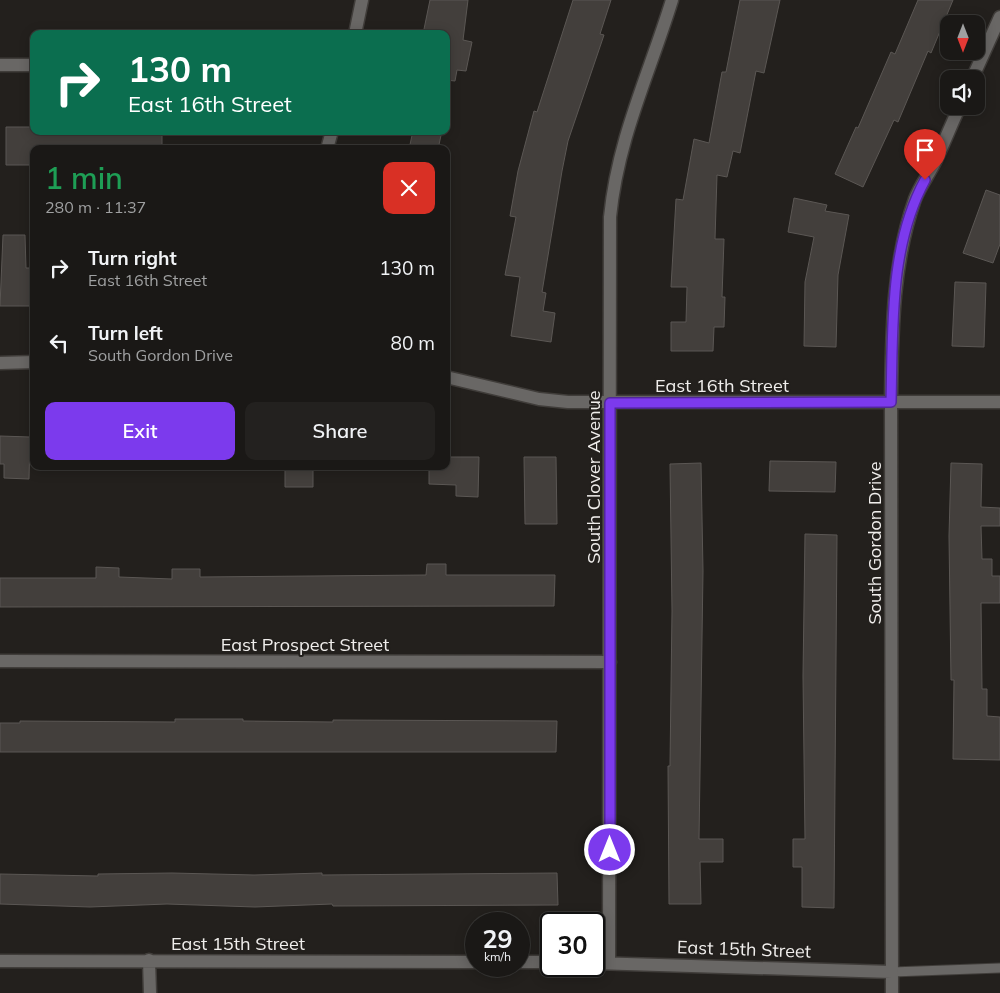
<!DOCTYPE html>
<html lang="en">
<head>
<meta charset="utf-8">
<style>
  :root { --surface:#1a1816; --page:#23211f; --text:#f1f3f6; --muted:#9fa0a1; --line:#383735; --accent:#7c3aed }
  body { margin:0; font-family:Mulish,sans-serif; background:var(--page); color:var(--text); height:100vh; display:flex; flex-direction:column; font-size:19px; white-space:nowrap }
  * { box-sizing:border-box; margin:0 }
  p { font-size:16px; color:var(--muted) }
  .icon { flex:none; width:28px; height:28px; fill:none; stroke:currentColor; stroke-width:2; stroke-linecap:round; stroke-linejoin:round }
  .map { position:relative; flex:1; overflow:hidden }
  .drawer { position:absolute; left:30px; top:145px; width:420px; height:325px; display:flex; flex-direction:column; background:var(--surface); border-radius:10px; box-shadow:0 2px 12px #0003,0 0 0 1px var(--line) }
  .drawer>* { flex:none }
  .guide { position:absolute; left:30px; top:30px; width:420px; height:105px; border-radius:10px; box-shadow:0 2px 12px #0003,0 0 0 1px var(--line); background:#0b6e4f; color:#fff; overflow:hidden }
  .needle { width:32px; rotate:180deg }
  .buttons { position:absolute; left:940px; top:15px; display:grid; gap:10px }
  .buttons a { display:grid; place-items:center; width:45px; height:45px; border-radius:10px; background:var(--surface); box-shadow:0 2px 12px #0003,0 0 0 1px var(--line); font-size:25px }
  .speed { position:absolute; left:465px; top:912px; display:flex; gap:10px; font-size:25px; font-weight:700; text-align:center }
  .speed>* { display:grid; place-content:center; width:65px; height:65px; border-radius:50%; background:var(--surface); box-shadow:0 2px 12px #0003,0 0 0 1px var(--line); line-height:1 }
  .speed small { font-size:12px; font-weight:400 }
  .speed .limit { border:2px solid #111; border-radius:8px; background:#fff; color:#111 }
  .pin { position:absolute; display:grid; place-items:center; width:42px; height:42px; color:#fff; margin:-51px -21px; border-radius:50% 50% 50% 0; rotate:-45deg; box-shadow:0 0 5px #0007 }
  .pin .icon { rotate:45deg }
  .me { position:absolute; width:55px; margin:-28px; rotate:0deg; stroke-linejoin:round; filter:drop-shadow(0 0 4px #0008) }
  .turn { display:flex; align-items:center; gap:18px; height:105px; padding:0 15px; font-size:22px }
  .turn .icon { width:65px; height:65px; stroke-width:2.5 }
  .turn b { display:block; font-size:35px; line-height:42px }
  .round { display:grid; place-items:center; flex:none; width:52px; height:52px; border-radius:10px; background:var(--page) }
  .summary { display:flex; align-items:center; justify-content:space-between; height:85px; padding:0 15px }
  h1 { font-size:30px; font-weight:600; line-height:38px; color:#1e9e55 }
  .button { display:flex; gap:10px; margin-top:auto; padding:10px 15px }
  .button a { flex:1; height:58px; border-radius:10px; background:var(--accent); color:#fff; font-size:20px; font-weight:600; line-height:58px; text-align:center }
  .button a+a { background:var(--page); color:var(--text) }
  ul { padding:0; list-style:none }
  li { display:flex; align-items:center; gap:15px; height:75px; padding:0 15px }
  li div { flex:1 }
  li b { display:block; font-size:19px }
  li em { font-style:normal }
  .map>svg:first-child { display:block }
  .building { fill:#433f3c; stroke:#5b5754 }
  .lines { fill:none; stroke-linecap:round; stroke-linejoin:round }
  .service-casing { stroke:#403d3a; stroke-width:11 }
  .minor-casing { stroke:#403d3a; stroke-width:15 }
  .service { stroke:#696765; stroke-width:9 }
  .minor { stroke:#696765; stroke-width:12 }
  .route-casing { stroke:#51269a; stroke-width:12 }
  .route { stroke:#7c3aed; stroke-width:9 }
  .labels { text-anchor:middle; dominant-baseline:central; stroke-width:4; stroke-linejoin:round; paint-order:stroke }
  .street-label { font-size:18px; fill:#f0eeec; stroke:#23201d }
</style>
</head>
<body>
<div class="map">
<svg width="1000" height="993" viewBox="0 0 1000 993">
  <rect width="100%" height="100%" fill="#23201d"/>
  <path class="building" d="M 430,0 L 468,0 L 463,40 L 472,42 L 466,71 L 457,70 L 455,81 L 446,80 L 446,34 L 423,34 Z
    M 573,0 L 611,0 L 600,34 L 604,35 L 568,141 L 562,171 L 542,292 L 546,293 L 543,311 L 555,313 L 551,342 L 511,336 L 520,277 L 505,275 L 516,217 L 510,216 L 518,171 L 534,111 L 537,112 Z
    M 740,0 L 780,0 L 764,73 L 756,71 L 740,153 L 733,151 L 727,177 L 717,175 L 715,239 L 724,239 L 722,297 L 725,297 L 724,327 L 714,327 L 713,351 L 671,351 L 671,322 L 686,322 L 687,287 L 671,287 L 676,199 L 683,200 L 694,139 L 709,143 L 722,72 L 726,72 Z
    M 918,0 L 953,0 L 931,53 L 928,51 L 898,122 L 894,120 L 863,187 L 835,174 L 856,127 L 858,128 L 891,52 L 895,54 Z
    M 6,127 L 34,127 L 34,131 L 162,131 L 162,149 L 34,149 L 34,165 L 6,165 Z
    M 413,131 L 442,131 L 438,149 L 409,149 Z
    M 986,190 L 1000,195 L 1000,244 L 993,263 L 963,253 Z
    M 794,198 L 827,205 L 825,211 L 849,215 L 838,275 L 836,347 L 804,346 L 805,282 L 814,237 L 788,232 Z
    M 3,235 L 25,235 L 26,268 L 34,268 L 34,306 L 0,306 Z
    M 955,282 L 986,283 L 984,347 L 952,346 Z
    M 0,436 L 30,437 L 29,479 L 4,478 L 4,464 L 0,464 Z
    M 446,457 L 479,457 L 478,497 L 456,496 L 456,485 L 429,484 L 429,466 L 446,466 Z
    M 524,457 L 556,457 L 557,524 L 525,524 Z
    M 770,461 L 836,462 L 835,492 L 769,491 Z
    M 701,463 L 703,571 L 699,839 L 723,839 L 723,862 L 700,862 L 701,904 L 669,904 L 668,766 L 670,766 L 672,611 L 670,464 Z
    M 951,463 L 982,464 L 981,507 L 1000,508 L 1000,526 L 981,526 L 982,559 L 992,559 L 992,576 L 1000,576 L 1000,603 L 981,603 L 982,689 L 987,689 L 987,716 L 1000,717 L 1000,760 L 953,759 L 954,680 L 951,680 L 949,536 Z
    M 285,466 L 313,466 L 313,487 L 285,487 Z
    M 805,534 L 837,535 L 834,908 L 802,907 L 802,867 L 793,867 L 793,839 L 805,839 L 803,676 Z
    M 427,564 L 446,564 L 446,575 L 555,575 L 554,606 L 0,607 L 0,578 L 96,578 L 96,567 L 119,568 L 119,577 L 172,579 L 172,569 L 200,569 L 200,577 L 426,575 Z
    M 175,719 L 243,719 L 243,721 L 333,722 L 333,720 L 557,721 L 556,752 L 0,752 L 0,723 L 20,723 L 20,721 L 175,722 Z
    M 172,873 L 254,875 L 322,873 L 322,875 L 557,873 L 558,905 L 333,906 L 332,904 L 255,907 L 167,904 L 90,907 L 0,904 L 0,874 L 98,876 L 98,874 Z"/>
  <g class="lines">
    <g class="service-casing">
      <path id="service" d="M 892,972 L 1000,968"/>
    </g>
    <g class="minor-casing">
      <path id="minor" d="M 355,34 L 362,0
        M 0,65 L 34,65
        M 972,79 L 1000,17
        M 327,149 L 332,131
        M 0,363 L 34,362
        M 446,377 L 539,399 L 568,402 L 1000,402
        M 0,661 L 610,662
        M 149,960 L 150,993
        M 0,961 L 476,962
        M 519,962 L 551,962
        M 594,963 L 892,972
        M 609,963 L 610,217 C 618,137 649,75 672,0
        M 892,993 L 891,402 C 892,333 892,264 915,199 C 920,186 929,174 935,162 C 944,143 951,125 960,106"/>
    </g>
    <use href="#service" class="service"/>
    <use href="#minor" class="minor"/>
  </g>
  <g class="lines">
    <g class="route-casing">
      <path id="route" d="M 610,850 L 610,403 L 891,402 C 893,329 889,246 925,180"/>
    </g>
    <use href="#route" class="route"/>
  </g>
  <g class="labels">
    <g class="street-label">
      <text x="722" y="385">East 16th Street</text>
      <text transform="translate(593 477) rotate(-90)">South Clover Avenue</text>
      <text transform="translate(874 543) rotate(-90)">South Gordon Drive</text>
      <text x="305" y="644">East Prospect Street</text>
      <text x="238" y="943">East 15th Street</text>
      <text transform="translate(744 949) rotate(2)">East 15th Street</text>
    </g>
  </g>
</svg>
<div class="buttons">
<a><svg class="needle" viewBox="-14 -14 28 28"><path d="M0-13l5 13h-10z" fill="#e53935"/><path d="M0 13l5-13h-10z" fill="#9fa0a1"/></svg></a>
<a><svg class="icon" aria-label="sound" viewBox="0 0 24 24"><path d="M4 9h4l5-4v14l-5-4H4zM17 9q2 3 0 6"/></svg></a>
</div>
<div class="speed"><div>29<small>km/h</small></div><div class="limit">30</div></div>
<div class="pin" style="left:925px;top:180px;background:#d93025"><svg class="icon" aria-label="arrive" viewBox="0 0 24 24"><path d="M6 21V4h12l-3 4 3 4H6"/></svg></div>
<svg class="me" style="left:610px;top:850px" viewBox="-20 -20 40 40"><circle r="17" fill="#7c3aed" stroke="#fff" stroke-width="3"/><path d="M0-11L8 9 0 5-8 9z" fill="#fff"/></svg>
<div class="guide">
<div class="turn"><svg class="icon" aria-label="right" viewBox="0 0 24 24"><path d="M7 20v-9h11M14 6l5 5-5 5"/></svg><div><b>130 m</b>East 16th Street</div></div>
</div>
<section class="drawer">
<div class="summary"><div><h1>1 min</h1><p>280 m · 11:37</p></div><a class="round" style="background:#d93025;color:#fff"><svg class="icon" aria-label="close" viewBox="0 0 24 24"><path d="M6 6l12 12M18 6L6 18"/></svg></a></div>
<ul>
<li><svg class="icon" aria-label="right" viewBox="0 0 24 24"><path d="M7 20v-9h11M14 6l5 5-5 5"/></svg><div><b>Turn right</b><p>East 16th Street</p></div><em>130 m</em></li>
<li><svg class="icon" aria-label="left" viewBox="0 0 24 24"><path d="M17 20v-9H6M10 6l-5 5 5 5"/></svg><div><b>Turn left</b><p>South Gordon Drive</p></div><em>80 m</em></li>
</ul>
<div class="button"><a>Exit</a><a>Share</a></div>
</section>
</div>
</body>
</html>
